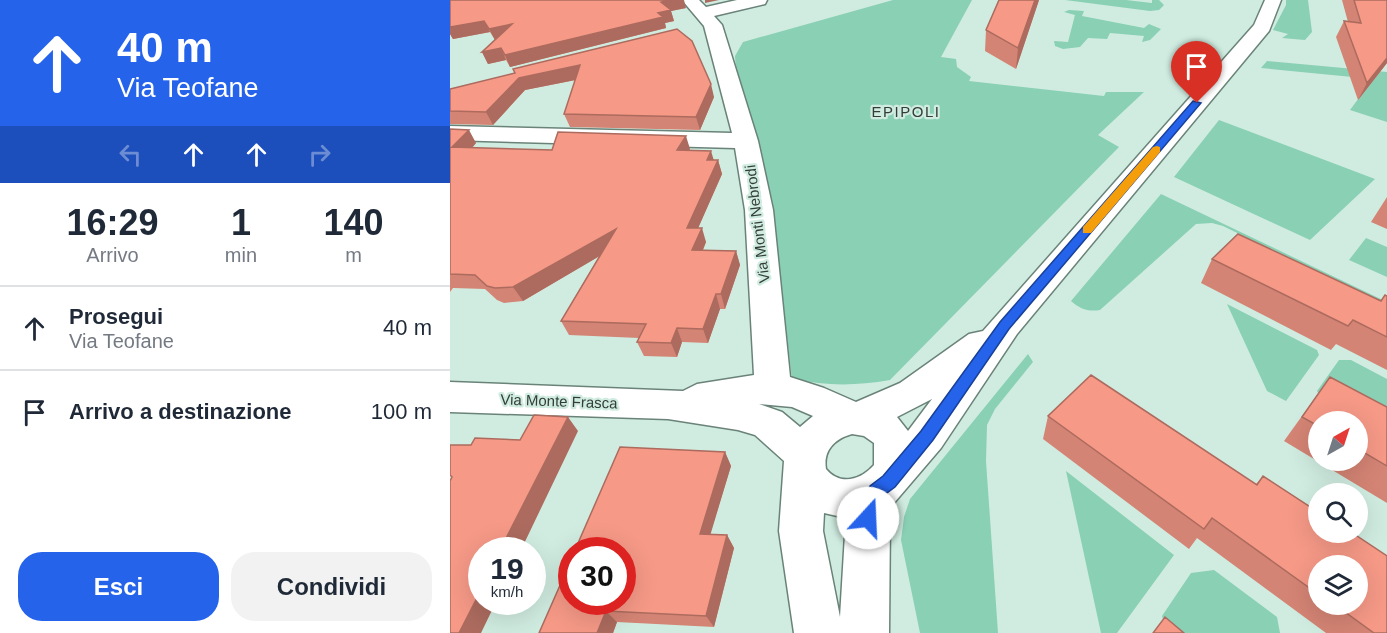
<!DOCTYPE html>
<html lang="it">
<head>
<meta charset="utf-8">
<style>
  :root { --surface:#fff; --page:#f2f2f3; --text:#1f2937; --muted:#747a83; --line:#e0e1e3; --accent:#2563eb }
  body { margin:0; font-family:Helvetica,sans-serif; background:var(--page); color:var(--text); height:100vh; display:flex; flex-direction:column; font-size:22px; white-space:nowrap }
  * { box-sizing:border-box; margin:0 }
  p { font-size:20px; color:var(--muted) }
  .icon { flex:none; width:33px; height:33px; fill:none; stroke:currentColor; stroke-width:2; stroke-linecap:round; stroke-linejoin:round }
  .map { position:relative; flex:1; overflow:hidden }
  .details { display:flex; flex-direction:column; background:var(--surface); width:450px }
  .details>* { flex:none }
  .hud { background:#2563eb; color:#fff; overflow:hidden }
  .needle { width:39px; rotate:39deg }
  .fabs { position:absolute; left:858px; top:411px; display:grid; gap:12px }
  .fabs a { display:grid; place-items:center; width:60px; height:60px; border-radius:50%; background:var(--surface); box-shadow:0 6px 24px #0002; font-size:30px }
  .speed { position:absolute; left:18px; top:537px; display:flex; gap:12px; font-size:30px; font-weight:700; text-align:center }
  .speed>* { display:grid; place-content:center; width:78px; height:78px; border-radius:50%; background:var(--surface); box-shadow:0 6px 24px #0002; line-height:1 }
  .speed small { font-size:15px; font-weight:400 }
  .speed .limit { border:9px solid #d22; background:#fff; color:#111 }
  .pin { position:absolute; display:grid; place-items:center; width:51px; height:51px; color:#fff; margin:-62px -26px; border-radius:50% 50% 50% 0; rotate:-45deg; box-shadow:0 0 6px #0007 }
  .pin .icon { rotate:45deg }
  .me { position:absolute; width:66px; margin:-33px; rotate:20deg; stroke-linejoin:round; filter:drop-shadow(0 0 4px #0008) }
  .turn { display:flex; align-items:center; gap:21px; height:126px; padding:0 18px; font-size:27px }
  .turn .icon { width:78px; height:78px; stroke-width:2.5 }
  .turn b { display:block; font-size:42px; line-height:51px }
  .lanes { display:flex; align-items:center; height:57px; padding:0 18px; background:#0003; justify-content:center; gap:30px; direction:ltr }
  .lanes .off { opacity:.35 }
  .eta { display:flex; justify-content:space-evenly; align-items:center; height:102px; text-align:center }
  .eta b { font-size:36px; font-weight:800; line-height:42px }
  .action { display:flex; gap:12px; margin-top:auto; padding:12px 18px }
  .action a { flex:1; height:69px; border-radius:24px; background:var(--accent); color:#fff; font-size:24px; font-weight:800; line-height:69px; text-align:center }
  .action a+a { background:var(--page); color:var(--text) }
  ul { padding:0; list-style:none }
  li { display:flex; align-items:center; gap:18px; height:84px; padding:0 18px; border-top:2px solid var(--line) }
  li div { flex:1 }
  li b { display:block; font-size:22px }
  li em { font-style:normal }
  main { display:flex; flex:1; min-height:0 }
  .map>svg:first-child { display:block }
  .green { fill:#89d0b5 }
  .lines { fill:none; stroke-linecap:round; stroke-linejoin:round }
  .street-casing { stroke:#6a8379; stroke-width:3 }
  .street { fill:#fff; fill-rule:evenodd }
  .wall { fill:#d48474; fill-rule:evenodd }
  .shaded-wall { fill:#ac6b5e }
  .building { fill:#f69987; stroke:#ac6b5e; stroke-width:1.5 }
  .route { fill:#2563eb; stroke:#184099; stroke-width:1.5 }
  .slow { fill:#f59e0b }
  .labels { text-anchor:middle; dominant-baseline:central; stroke-width:4.5; stroke-linejoin:round; paint-order:stroke }
  .far-quarter-label { font-size:15px; letter-spacing:1.5px; fill:#333e39; stroke:#d0ece0 }
  .street-label { font-size:15px; fill:#333e39; stroke:#d0ece0 }
</style>
</head>
<body>
<main>
<section class="details">
<div class="hud">
<div class="turn"><svg class="icon" aria-label="ahead" viewBox="0 0 24 24"><path d="M12 20V5M6 11l6-6 6 6"/></svg><div><b>40 m</b>Via Teofane</div></div>
<div class="lanes"><svg class="icon off" aria-label="left" viewBox="0 0 24 24"><path d="M17 20v-9H6M10 6l-5 5 5 5"/></svg><svg class="icon" aria-label="ahead" viewBox="0 0 24 24"><path d="M12 20V5M6 11l6-6 6 6"/></svg><svg class="icon" aria-label="ahead" viewBox="0 0 24 24"><path d="M12 20V5M6 11l6-6 6 6"/></svg><svg class="icon off" aria-label="right" viewBox="0 0 24 24"><path d="M7 20v-9h11M14 6l5 5-5 5"/></svg></div>
</div>
<div class="eta">
<div><b>16:29</b><p>Arrivo</p></div>
<div><b>1</b><p>min</p></div>
<div><b>140</b><p>m</p></div>
</div>
<ul>
<li><svg class="icon" aria-label="ahead" viewBox="0 0 24 24"><path d="M12 20V5M6 11l6-6 6 6"/></svg><div><b>Prosegui</b><p>Via Teofane</p></div><em>40 m</em></li>
<li><svg class="icon" aria-label="arrive" viewBox="0 0 24 24"><path d="M6 21V4h12l-3 4 3 4H6"/></svg><div><b>Arrivo a destinazione</b></div><em>100 m</em></li>
</ul>
<div class="action"><a>Esci</a><a>Condividi</a></div>
</section>
<div class="map">
<svg width="937" height="633" viewBox="0 0 937 633">
  <rect width="100%" height="100%" fill="#d0ece0"/>
  <path class="green" d="M 443,0 L 522,0 L 491,57 L 506,59 L 507,67 L 521,77 L 519,81 L 654,96 L 656,92 L 694,92 L 648,135 L 669,147 L 440,380 C 405,386 377,386 342,379 L 320,196 L 286,71 L 285,56 L 293,42 Z
    M 615,0 L 676,0 L 702,3 L 702,0 L 709,0 L 714,5 L 709,10 L 700,11 Z
    M 836,0 L 858,0 L 862,32 L 855,40 L 832,38 L 838,34 L 823,30 L 836,5 Z
    M 619,10 L 634,11 L 632,16 L 694,28 L 699,24 L 711,29 L 700,40 L 692,42 L 694,36 L 660,33 L 657,39 L 638,38 L 630,47 L 613,49 L 605,46 L 604,41 L 618,42 L 625,15 L 614,12 Z
    M 817,61 L 937,72 L 937,122 L 900,110 L 923,79 L 811,68 Z
    M 769,120 L 925,179 L 860,240 L 724,177 Z
    M 711,194 L 937,302 L 937,306 L 773,226 L 762,223 L 746,224 L 650,310 C 638,312 630,309 621,301 Z
    M 916,238 L 937,247 L 937,277 L 899,260 Z
    M 777,304 L 867,350 L 869,355 L 836,401 L 817,391 Z
    M 578,354 L 583,362 L 545,409 L 537,425 L 536,461 L 548,633 L 470,633 L 451,540 L 454,517 L 460,499 Z
    M 889,360 L 901,360 L 937,379 L 937,432 L 871,397 L 867,391 Z
    M 616,471 L 724,555 L 667,633 L 651,633 Z
    M 764,570 L 827,617 L 830,633 L 717,633 L 712,616 L 741,573 Z"/>
  <g class="lines">
    <g class="street-casing">
      <path id="street" d="M 232,0 L 249,0 L 256,7 L 287,0 L 317,0 L 315,4 L 264,16 L 272,25 L 308,141 L 323,210 L 340,377 L 374,388 L 406,402 L 450,383 L 519,334 L 533,331 L 804,25 L 815,0 L 831,0 L 819,31 L 567,334 L 491,448 L 444,503 L 440,518 L 439,633 L 344,633 L 329,531 L 334,461 L 305,435 L 288,430 L 218,419 L 0,412 L 0,382 L 233,391 L 247,384 L 304,375 L 295,210 L 285,148 L 0,140 L 0,126 L 282,133 L 254,26 ZM 482,399 L 458,431 L 447,417 ZM 309,404 L 342,407 L 363,416 L 350,427 L 332,412 ZM 402,434 L 414,436 L 424,443 L 424,465 C 411,480 390,486 376,469 C 373,451 384,439 402,434 ZM 374,513 L 396,518 L 390,617 L 373,531 Z"/>
    </g>
    <use href="#street" class="street"/>
  </g>
  <path class="wall" d="M 0,0 L 236,8 L 221,11 L 224,21 L 215,23 L 216,28 L 60,67 L 56,60 L 38,64 L 32,52 L 45,40 L 40,32 L 3,39 L 0,34 Z
    M 589,0 L 566,69 L 535,51 L 536,30 Z
    M 892,0 L 937,0 L 937,63 L 908,100 L 886,37 L 894,21 L 898,22 Z
    M 63,69 L 264,97 L 250,130 L 120,127 L 114,114 L 126,80 L 75,90 L 43,125 L 0,124 L 0,89 L 65,73 Z
    M 0,129 L 26,143 L 22,148 L 102,150 L 240,149 L 239,150 L 264,160 L 268,160 L 272,174 L 248,228 L 256,242 L 253,250 L 286,251 L 290,265 L 275,309 L 270,309 L 258,343 L 232,342 L 227,357 L 194,356 L 187,342 L 189,338 L 119,335 L 111,321 L 149,256 L 73,301 L 54,303 L 47,300 L 35,289 L 3,288 L 0,292 Z
    M 937,197 L 937,229 L 921,222 Z
    M 762,259 L 931,300 L 937,296 L 937,370 L 886,344 L 881,350 L 751,283 Z
    M 880,377 L 937,407 L 937,503 L 834,441 ZM 868,422 L 908,422 L 908,460 L 868,460 Z
    M 598,416 L 806,484 L 813,476 L 937,633 L 876,633 L 747,538 L 739,549 L 593,439 ZM 868,566 L 908,604 L 868,604 Z
    M 275,452 L 281,466 L 260,534 L 277,535 L 284,548 L 264,627 L 167,622 L 163,633 L 89,633 Z"/>
  <path class="shaded-wall" d="M 219,0 L 234,0 L 236,8 L 221,11 L 224,21 L 215,23 L 216,28 L 60,67 L 55,55 L 211,2 Z
    M 255,0 L 269,0 L 255,3 Z
    M 585,0 L 589,0 L 566,69 L 568,48 Z
    M 34,21 L 40,32 L 3,39 L 0,34 L 0,27 Z
    M 62,24 L 45,40 L 39,29 Z
    M 51,48 L 56,60 L 38,64 L 32,52 Z
    M 937,58 L 937,63 L 908,100 L 917,83 Z
    M 130,65 L 135,78 L 75,90 L 43,125 L 36,112 L 69,78 Z
    M 261,84 L 264,97 L 250,130 L 246,117 Z
    M 19,130 L 26,143 L 10,161 L 2,147 Z
    M 236,136 L 240,149 L 232,164 L 227,150 Z
    M 261,151 L 265,164 L 257,160 Z
    M 268,160 L 272,174 L 242,242 L 237,228 Z
    M 252,228 L 256,242 L 247,264 L 242,250 Z
    M 166,229 L 172,243 L 73,301 L 63,287 Z
    M 286,251 L 290,265 L 275,309 L 271,294 Z
    M 266,294 L 270,309 L 258,343 L 253,329 Z
    M 227,328 L 232,342 L 227,357 L 221,343 Z
    M 118,417 L 128,431 L 71,550 L 50,550 Z
    M 275,452 L 281,466 L 257,546 L 250,534 Z
    M 277,535 L 284,548 L 264,627 L 256,616 Z
    M 32,588 L 32,602 L 46,602 L 31,633 L 9,633 Z
    M 156,611 L 167,622 L 163,633 L 147,633 Z"/>
  <path class="building" d="M 0,0 L 219,0 L 211,2 L 221,10 L 208,13 L 213,17 L 55,55 L 51,48 L 32,52 L 62,24 L 39,29 L 34,21 L 0,27 Z
    M 549,0 L 585,0 L 568,48 L 536,30 Z
    M 904,0 L 937,0 L 937,58 L 917,83 L 894,21 L 911,23 Z
    M 227,29 L 242,41 L 261,84 L 246,117 L 114,114 L 130,65 L 69,78 L 36,112 L 0,111 L 0,89 L 65,73 L 63,69 Z
    M 0,129 L 19,130 L 2,147 L 102,150 L 108,132 L 236,136 L 227,150 L 261,151 L 257,160 L 268,160 L 237,228 L 252,228 L 242,250 L 286,251 L 271,294 L 266,294 L 253,329 L 227,328 L 221,343 L 187,342 L 196,324 L 111,321 L 166,229 L 63,287 L 45,288 L 37,286 L 25,275 L 0,274 Z
    M 788,234 L 931,301 L 935,295 L 937,296 L 937,337 L 903,320 L 898,326 L 762,259 Z
    M 641,375 L 807,485 L 813,476 L 868,512 L 868,532 L 901,532 L 937,556 L 937,633 L 924,633 L 884,604 L 908,604 L 908,566 L 868,566 L 868,594 L 762,518 L 754,529 L 598,416 Z
    M 880,377 L 937,407 L 937,466 L 908,449 L 908,422 L 868,422 L 868,426 L 852,417 Z
    M 84,415 L 118,417 L 50,550 L 32,550 L 32,588 L 9,633 L 0,633 L 0,481 L 2,477 L 0,475 L 0,445 L 21,445 L 25,438 L 70,440 Z
    M 170,447 L 275,452 L 250,534 L 277,535 L 256,616 L 156,611 L 147,633 L 89,633 L 122,558 L 122,602 L 172,602 L 172,550 L 125,550 Z
    M 715,617 L 734,633 L 703,633 Z"/>
  <path class="route" d="M 743,101 L 751,103 L 559,329 L 483,440 L 445,487 L 433,496 L 424,524 L 418,527 L 412,524 L 409,518 L 420,486 L 433,476 L 471,431 L 550,322 Z"/>
  <path class="slow" d="M 707,146 L 710,147 L 710,152 L 641,233 L 633,233 L 633,227 L 703,147 Z"/>
  <g class="labels">
    <g class="far-quarter-label">
      <text x="456" y="111">EPIPOLI</text>
    </g>
    <g class="street-label">
      <text transform="translate(307 224) rotate(-97)">Via Monti Nebrodi</text>
      <text transform="translate(109 401) rotate(2)">Via Monte Frasca</text>
    </g>
  </g>
</svg>
<div class="fabs">
<a><svg class="needle" viewBox="-14 -14 28 28"><path d="M0-13l5 13h-10z" fill="#e53935"/><path d="M0 13l5-13h-10z" fill="#747a83"/></svg></a>
<a><svg class="icon" aria-label="search" viewBox="0 0 24 24"><circle cx="10" cy="10" r="6"/><path d="M15 15l6 6"/></svg></a>
<a><svg class="icon" aria-label="layers" viewBox="0 0 24 24"><path d="M12 4l9 5-9 5-9-5zM3 14l9 5 9-5"/></svg></a>
</div>
<div class="speed"><div>19<small>km/h</small></div><div class="limit">30</div></div>
<div class="pin" style="left:747px;top:103px;background:#d93025"><svg class="icon" aria-label="arrive" viewBox="0 0 24 24"><path d="M6 21V4h12l-3 4 3 4H6"/></svg></div>
<svg class="me" style="left:418px;top:518px" viewBox="-20 -20 40 40"><circle r="19" fill="#fff"/><path d="M0-13L10 11 0 6-10 11z" fill="#2563eb"/></svg>
</div>
</main>
</body>
</html>
